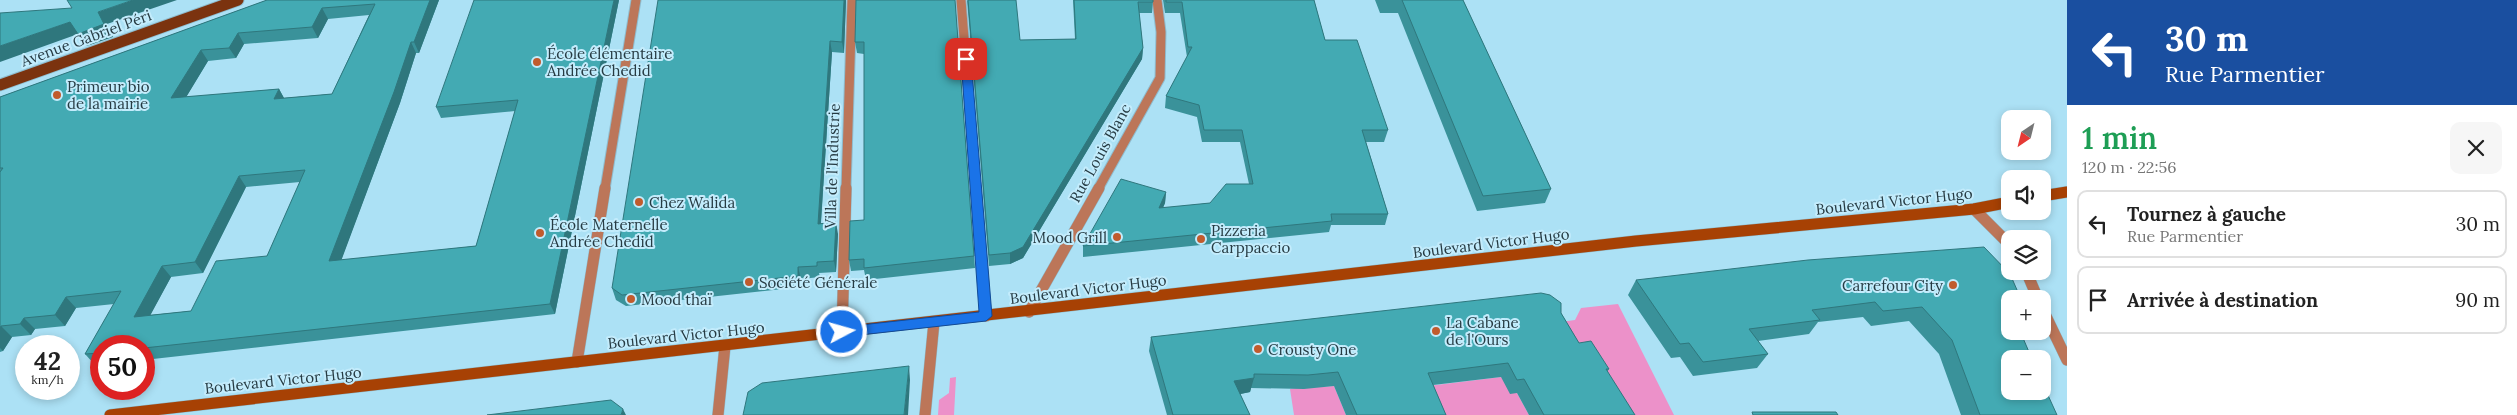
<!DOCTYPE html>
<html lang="fr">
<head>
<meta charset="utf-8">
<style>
  :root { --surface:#fff; --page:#f6f6f6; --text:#222; --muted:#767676; --line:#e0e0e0 }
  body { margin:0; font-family:Lora,serif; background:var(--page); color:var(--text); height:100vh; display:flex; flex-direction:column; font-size:19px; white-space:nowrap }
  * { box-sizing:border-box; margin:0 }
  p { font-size:16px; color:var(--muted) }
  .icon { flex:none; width:28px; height:28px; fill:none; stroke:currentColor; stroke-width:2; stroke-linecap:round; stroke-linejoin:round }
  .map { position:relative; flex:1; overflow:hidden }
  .drawer { display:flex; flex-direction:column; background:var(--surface); width:450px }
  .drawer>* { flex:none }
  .banner { background:#1a4fa0; color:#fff; overflow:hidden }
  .needle { width:32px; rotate:215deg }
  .fabs { position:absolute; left:2001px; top:110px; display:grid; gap:10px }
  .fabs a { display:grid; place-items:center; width:50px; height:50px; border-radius:10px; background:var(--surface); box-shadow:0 2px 8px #0003; font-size:25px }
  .speed { position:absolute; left:15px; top:335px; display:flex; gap:10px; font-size:25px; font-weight:700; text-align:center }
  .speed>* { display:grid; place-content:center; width:65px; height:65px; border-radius:50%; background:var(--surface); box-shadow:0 2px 8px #0003; line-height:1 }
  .speed small { font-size:12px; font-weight:400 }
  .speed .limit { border:8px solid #d22; background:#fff; color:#111 }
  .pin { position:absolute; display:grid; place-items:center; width:42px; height:42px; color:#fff; margin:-21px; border-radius:10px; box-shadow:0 2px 8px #0006 }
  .me { position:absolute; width:55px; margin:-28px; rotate:84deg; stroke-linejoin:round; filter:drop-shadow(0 0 4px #0008) }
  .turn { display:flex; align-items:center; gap:18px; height:105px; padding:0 15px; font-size:22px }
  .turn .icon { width:65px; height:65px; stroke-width:2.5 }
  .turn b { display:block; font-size:35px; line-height:42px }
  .round { display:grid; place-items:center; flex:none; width:52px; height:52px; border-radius:10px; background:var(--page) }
  .overview { display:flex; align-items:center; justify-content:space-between; height:85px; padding:0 15px }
  h1 { font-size:30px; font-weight:600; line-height:38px; color:#1e9e55 }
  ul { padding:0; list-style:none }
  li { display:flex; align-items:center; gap:15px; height:68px; margin:0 10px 8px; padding:0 5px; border:2px solid var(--line); border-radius:10px }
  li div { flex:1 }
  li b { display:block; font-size:19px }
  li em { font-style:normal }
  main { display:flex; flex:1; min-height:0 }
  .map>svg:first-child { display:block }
  .green { fill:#ec91c9 }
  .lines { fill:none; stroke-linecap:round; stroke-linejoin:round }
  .minor-far1-casing { stroke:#8fbcce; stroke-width:11 }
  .minor-casing { stroke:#8fbcce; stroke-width:12 }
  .secondary-casing { stroke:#8fbcce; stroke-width:12 }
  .primary-casing { stroke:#8fbcce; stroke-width:13 }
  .minor-far1 { stroke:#bc7659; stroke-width:9 }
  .minor { stroke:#bc7659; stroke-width:11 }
  .secondary { stroke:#a74104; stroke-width:11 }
  .primary { stroke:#7b330f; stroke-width:11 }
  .wall { fill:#3a929a; fill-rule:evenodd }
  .shaded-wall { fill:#2f777d }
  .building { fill:#43aab3; stroke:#2f777d; fill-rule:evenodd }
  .route { fill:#1a73e8; stroke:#114b97 }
  .poi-dot { fill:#c15b2d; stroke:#c3ecfc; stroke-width:2 }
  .labels { text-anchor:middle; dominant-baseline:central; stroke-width:4; stroke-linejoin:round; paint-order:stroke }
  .street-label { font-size:15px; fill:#263b43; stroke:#c3ecfc }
  .poi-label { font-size:15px; fill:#263b43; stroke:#c3ecfc; text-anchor:start }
</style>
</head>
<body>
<main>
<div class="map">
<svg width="2067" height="415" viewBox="0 0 2067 415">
  <rect width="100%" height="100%" fill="#ace1f5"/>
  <path class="green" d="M 1618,304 L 1674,415 L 1608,415 L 1554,323 L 1575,320 L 1581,308 Z
    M 956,377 L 954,415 L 938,415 L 939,400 L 949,393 L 950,378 Z
    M 1501,377 L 1517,393 L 1529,415 L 1434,415 L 1412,388 Z
    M 1319,384 L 1320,387 L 1334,386 L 1346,415 L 1294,415 L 1290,389 Z"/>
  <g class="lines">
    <g class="minor-far1-casing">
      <path id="minor-far1" d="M 961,0 L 976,189
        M 605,189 L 636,0
        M 846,189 L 852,0
        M 1098,189 L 1160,78 L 1161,32 L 1157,0"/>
    </g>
    <g class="minor-casing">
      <path id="minor" d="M 976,188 L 986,316
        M 1974,209 L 2010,245
        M 2026,271 L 2038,299
        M 2042,308 L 2067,360
        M 1029,312 L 1099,188
        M 842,332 L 846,188
        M 577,362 L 605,188
        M 718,415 L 725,346
        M 925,415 L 934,322"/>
    </g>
    <g class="secondary-casing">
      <path id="secondary" d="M 2042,196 L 2067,192
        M 110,415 L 1636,241 L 1974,209 L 2010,202"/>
    </g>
    <g class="primary-casing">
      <path id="primary" d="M 0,85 L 238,0"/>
    </g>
    <use href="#minor-far1" class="minor-far1"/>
    <use href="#minor" class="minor"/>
    <use href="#secondary" class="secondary"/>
    <use href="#primary" class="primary"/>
  </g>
  <path class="wall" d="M 267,0 L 439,0 L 419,53 L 416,53 L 400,103 L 341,260 L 476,246 L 515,111 L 441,118 L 436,107 L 619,0 L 555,314 L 144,360 L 144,346 L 101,346 L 101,364 L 95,365 L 85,354 L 114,304 L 76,308 L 65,326 L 35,329 L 31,335 L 12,337 L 3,351 L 0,352 L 0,97 ZM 369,15 L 332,94 L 284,98 L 279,89 L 186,97 L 208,61 L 236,58 L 244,44 L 318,38 L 328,19 ZM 300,182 L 267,256 L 191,311 L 150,315 L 171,277 L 203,273 L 246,187 Z
    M 846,0 L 844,53 L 832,52 L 821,223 L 838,234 L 836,272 L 819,273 L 820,277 L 801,279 L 801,287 L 626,306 L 616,300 L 612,288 Z
    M 955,0 L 975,268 L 866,280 L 864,270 L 851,271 L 849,260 L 864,220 L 864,54 L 857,53 L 855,42 Z
    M 967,0 L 1020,40 L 1075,39 L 1073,0 L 1153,0 L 1152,13 L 1139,13 L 1143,48 L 1142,59 L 1023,258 L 1010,264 L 989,266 Z
    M 1163,0 L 1314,0 L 1325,40 L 1388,130 L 1384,142 L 1366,142 L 1388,214 L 1385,225 L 1331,225 L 1329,232 L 1083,257 L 1083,246 L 1166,192 L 1165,203 L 1163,208 L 1210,203 L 1249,184 L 1240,142 L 1202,142 L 1197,117 L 1165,108 L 1166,96 L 1187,57 L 1180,13 L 1165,13 Z
    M 1375,0 L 1463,0 L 1551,189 L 1545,203 L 1477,211 L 1398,13 L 1380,13 Z
    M 1636,280 L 2010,299 L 2010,331 L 2057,415 L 1961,415 L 1939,354 L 1909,321 L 1871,326 L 1863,317 L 1818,322 L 1809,334 L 1758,341 L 1768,354 L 1757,368 L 1693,376 L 1680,357 L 1671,358 L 1628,295 Z
    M 1561,313 L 1579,343 L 1609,369 L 1607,372 L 1635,415 L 1529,415 L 1517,393 L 1510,394 L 1501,377 L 1433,385 L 1446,415 L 1346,415 L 1334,386 L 1304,389 L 1251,388 L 1250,392 L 1240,394 L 1250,415 L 1167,415 L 1149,351 L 1151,337 Z"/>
  <path class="shaded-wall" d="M 133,0 L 177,0 L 107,24 L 113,37 L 87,46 L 78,34 L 0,62 L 0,46 Z
    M 430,0 L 439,0 L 419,53 L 414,42 Z
    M 614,0 L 619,0 L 555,314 L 550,304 Z
    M 844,0 L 846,0 L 844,53 L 842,42 Z
    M 322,8 L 328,19 L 318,38 L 312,27 Z
    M 238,33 L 244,44 L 236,58 L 229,48 Z
    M 830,41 L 832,52 L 820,235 L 818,224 Z
    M 411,42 L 416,53 L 400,103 L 337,272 L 329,261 Z
    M 1143,48 L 1142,59 L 1023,258 L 1010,264 L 1010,253 Z
    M 201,50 L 208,61 L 179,109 L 171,98 Z
    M 279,89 L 285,100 L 274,99 Z
    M 239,176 L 246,187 L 203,273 L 195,262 Z
    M 1166,192 L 1165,203 L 1157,220 L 1159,208 Z
    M 836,222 L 838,234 L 836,272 L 834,261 Z
    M 162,266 L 171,277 L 144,327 L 134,317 Z
    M 798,267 L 801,279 L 801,287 L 798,276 Z
    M 66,297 L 76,308 L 65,326 L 55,315 Z
    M 24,318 L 35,329 L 31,335 L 20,324 Z
    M 1,326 L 12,337 L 3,351 L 0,348 L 0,328 Z
    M 909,366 L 910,380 L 908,415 L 904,415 Z
    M 1254,378 L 1250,392 L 1231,396 L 1234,381 Z
    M 623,409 L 626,415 L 621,415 Z"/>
  <path class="building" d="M 67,0 L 133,0 L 98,12 L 104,24 L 78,34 L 70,22 L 0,46 L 0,13 L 72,8 Z
    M 267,0 L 430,0 L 414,42 L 411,42 L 394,92 L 329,261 L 476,246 L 518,100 L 436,107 L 474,0 L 614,0 L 550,304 L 144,348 L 144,346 L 101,346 L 101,353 L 85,354 L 121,291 L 66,297 L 55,315 L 24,318 L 20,324 L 1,326 L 0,328 L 0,172 L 3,168 L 0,168 L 0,97 ZM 375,4 L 332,94 L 274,99 L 279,89 L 171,98 L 201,50 L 229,48 L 238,33 L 312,27 L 322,8 ZM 305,170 L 267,256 L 216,261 L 191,311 L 134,317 L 162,266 L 195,262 L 239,176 Z
    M 658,0 L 844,0 L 842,42 L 830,41 L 818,224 L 836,222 L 834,261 L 817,262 L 817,266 L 798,267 L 798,276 L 622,295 L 612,288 Z
    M 856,0 L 955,0 L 974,256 L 864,268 L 864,259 L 849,260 L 850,221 L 864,220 L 864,42 L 855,42 Z
    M 968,0 L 1016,0 L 1020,40 L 1076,39 L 1074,0 L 1153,0 L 1153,2 L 1138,2 L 1143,48 L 1023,247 L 1010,253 L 989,255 Z
    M 1166,0 L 1314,0 L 1325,40 L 1357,40 L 1388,130 L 1362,130 L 1388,214 L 1331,214 L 1332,221 L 1083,246 L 1121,179 L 1166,192 L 1159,208 L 1210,203 L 1226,184 L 1253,184 L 1242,130 L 1204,130 L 1199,105 L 1166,96 L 1192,47 L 1188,47 L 1182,2 L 1166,2 Z
    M 1402,0 L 1463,0 L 1551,189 L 1483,196 Z
    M 1984,247 L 2010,274 L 2021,299 L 2010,299 L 2010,304 L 2008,304 L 2010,308 L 2010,331 L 2020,331 L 2032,359 L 2010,359 L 2010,391 L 2042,391 L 2042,382 L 2057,415 L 1980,415 L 1952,340 L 1922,307 L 1883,311 L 1875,302 L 1812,310 L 1820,320 L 1749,329 L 1768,354 L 1703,362 L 1689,343 L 1680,344 L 1636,280 L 1808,260 Z
    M 1541,293 L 1550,295 L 1561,303 L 1561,313 L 1579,343 L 1591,341 L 1609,369 L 1606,369 L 1635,415 L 1544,415 L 1524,379 L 1517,380 L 1508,363 L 1428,373 L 1446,415 L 1357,415 L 1338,372 L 1308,375 L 1254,374 L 1254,378 L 1234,381 L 1250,415 L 1173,415 L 1151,337 Z
    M 909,366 L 904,415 L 743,415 L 748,392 L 762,383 Z
    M 611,400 L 623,409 L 621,415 L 487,415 Z
    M 1752,412 L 1836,412 L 1838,415 L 1753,415 Z"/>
  <path class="route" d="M 966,56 L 971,59 L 992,316 L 986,321 L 842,337 L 838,335 L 836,332 L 838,328 L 842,327 L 979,312 L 961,59 Z"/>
  <g class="poi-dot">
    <circle cx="537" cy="62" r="5"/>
    <circle cx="57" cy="95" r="5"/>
    <circle cx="639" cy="202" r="5"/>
    <circle cx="540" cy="233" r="5"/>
    <circle cx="1117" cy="237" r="5"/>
    <circle cx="1201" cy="239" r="5"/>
    <circle cx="749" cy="282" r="5"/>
    <circle cx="1953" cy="285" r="5"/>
    <circle cx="631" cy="299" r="5"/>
    <circle cx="1436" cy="331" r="5"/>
    <circle cx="1258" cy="349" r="5"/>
  </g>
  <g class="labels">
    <g class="street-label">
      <text transform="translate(86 38) rotate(-20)">Avenue Gabriel Péri</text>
      <text transform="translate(1100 153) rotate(-61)">Rue Louis Blanc</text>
      <text transform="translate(832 166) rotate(-88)">Villa de l'Industrie</text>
      <text transform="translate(1894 201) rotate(-6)">Boulevard Victor Hugo</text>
      <text transform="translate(1491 243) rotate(-7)">Boulevard Victor Hugo</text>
      <text transform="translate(1088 289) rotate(-7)">Boulevard Victor Hugo</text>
      <text transform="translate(686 335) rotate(-6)">Boulevard Victor Hugo</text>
      <text transform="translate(283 380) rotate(-6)">Boulevard Victor Hugo</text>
    </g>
    <g class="poi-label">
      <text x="547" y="53">École élémentaire<tspan x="547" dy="17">Andrée Chedid</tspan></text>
      <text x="67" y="86">Primeur bio<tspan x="67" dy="17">de la mairie</tspan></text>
      <text x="649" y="202">Chez Walida</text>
      <text x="550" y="224">École Maternelle<tspan x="550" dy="17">Andrée Chedid</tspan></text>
      <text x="1211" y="230">Pizzeria<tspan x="1211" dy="17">Carppaccio</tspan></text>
      <text x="1107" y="237" text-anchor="end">Mood Grill</text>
      <text x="759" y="282">Société Générale</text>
      <text x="1943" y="285" text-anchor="end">Carrefour City</text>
      <text x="641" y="299">Mood thaï</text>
      <text x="1446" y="322">La Cabane<tspan x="1446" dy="17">de l'Ours</tspan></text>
      <text x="1268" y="349">Crousty One</text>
    </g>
  </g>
</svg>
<div class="fabs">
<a><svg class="needle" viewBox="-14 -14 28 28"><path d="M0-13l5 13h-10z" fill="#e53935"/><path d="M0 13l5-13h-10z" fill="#767676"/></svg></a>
<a><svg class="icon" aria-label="sound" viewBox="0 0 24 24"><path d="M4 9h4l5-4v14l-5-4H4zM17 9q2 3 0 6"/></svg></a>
<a><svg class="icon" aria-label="layers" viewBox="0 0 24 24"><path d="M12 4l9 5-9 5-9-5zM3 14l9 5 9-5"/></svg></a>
<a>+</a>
<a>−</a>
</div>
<div class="speed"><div>42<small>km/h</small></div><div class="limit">50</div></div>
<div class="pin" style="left:966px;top:59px;background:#d93025"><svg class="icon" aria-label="arrive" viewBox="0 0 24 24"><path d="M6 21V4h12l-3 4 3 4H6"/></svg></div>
<svg class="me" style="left:842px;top:332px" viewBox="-20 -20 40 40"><circle r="17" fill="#1a73e8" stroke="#fff" stroke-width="3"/><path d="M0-11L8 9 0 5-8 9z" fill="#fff"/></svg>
</div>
<section class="drawer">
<div class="banner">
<div class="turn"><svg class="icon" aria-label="left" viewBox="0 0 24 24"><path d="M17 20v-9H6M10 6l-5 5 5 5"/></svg><div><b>30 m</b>Rue Parmentier</div></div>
</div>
<div class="overview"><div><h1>1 min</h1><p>120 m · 22:56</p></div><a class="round"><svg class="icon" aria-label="close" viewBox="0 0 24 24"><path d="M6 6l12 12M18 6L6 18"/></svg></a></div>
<ul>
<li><svg class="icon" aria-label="left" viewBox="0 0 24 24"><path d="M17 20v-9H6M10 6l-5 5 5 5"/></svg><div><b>Tournez à gauche</b><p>Rue Parmentier</p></div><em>30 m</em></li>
<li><svg class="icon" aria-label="arrive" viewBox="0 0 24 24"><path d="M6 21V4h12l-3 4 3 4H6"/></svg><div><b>Arrivée à destination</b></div><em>90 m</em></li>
</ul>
</section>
</main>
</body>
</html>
